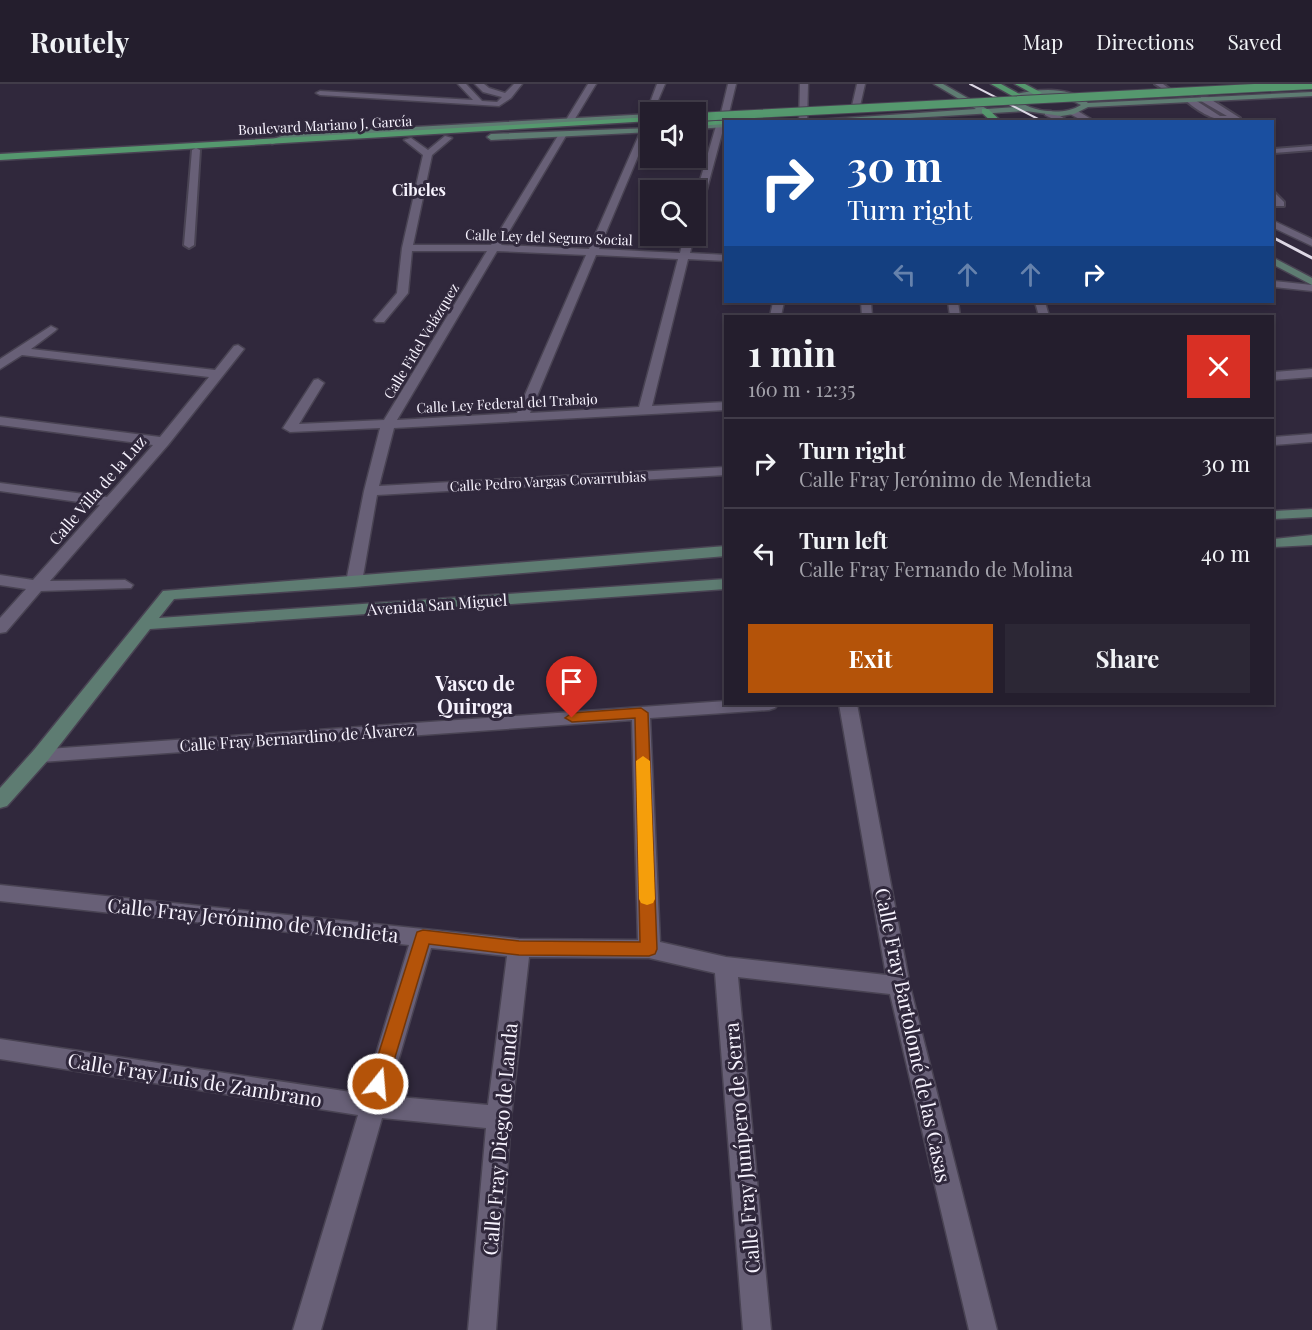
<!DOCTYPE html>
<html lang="en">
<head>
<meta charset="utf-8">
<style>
  :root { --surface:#241e2d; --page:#2c2735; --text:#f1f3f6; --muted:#a3a2aa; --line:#413c49; --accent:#b45309 }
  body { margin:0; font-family:"Playfair Display",serif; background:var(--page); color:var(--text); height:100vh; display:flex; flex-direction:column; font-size:22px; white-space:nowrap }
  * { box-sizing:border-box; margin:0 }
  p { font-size:20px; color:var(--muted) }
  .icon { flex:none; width:33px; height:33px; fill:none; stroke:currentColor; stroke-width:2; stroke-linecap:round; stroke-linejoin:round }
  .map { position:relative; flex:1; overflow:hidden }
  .panel { position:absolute; left:724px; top:231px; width:550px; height:390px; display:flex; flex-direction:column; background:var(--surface); border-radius:0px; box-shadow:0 3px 9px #0003,0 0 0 2px var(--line) }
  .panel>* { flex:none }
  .top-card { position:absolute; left:724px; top:36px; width:550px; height:183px; border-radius:0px; box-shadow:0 3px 9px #0003,0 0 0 2px var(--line); background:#1a4fa0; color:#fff; overflow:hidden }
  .tools { position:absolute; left:640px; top:18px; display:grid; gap:12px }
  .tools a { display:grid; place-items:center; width:66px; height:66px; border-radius:0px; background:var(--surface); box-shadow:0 3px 9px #0003,0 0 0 2px var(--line); font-size:30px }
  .pin { position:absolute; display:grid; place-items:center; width:51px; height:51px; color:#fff; margin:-62px -26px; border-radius:50% 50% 50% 0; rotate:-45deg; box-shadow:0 0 6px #0007 }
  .pin .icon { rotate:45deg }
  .me { position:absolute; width:66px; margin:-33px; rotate:17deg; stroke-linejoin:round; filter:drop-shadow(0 0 4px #0008) }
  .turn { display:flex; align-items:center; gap:21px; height:126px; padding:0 24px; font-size:27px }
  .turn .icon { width:78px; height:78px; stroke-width:2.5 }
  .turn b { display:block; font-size:42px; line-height:51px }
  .lanes { display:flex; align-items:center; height:57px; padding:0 24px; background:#0003; justify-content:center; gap:30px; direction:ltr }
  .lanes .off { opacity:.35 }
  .round { display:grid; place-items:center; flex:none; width:63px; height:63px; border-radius:0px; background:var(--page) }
  .head { display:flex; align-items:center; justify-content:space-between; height:102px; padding:0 24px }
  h1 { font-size:36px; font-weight:700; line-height:45px }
  .button { display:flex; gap:12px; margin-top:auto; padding:12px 24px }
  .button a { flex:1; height:69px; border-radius:0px; background:var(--accent); color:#fff; font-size:24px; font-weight:700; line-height:69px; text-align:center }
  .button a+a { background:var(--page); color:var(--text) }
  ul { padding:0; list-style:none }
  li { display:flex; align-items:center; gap:18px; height:90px; padding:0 24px; border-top:2px solid var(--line) }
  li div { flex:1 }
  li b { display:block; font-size:22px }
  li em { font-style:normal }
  header { display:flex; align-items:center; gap:36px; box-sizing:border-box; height:84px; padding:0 30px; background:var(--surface); border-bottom:2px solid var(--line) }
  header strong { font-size:28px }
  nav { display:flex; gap:33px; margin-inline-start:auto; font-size:21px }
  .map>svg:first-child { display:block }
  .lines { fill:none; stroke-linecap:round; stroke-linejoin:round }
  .lane-casing { stroke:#494353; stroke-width:4 }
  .street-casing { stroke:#494353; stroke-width:3 }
  .secondary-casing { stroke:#494353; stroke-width:3 }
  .primary-casing { stroke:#494353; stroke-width:3 }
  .lane { fill:#686077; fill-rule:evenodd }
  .street { fill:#686077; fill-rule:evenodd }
  .secondary { fill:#5e7c72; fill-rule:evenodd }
  .primary { fill:#55986e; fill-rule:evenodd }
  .rail-far1 { stroke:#ddd8e5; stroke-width:2 }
  .rail { stroke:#ddd8e5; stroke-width:3 }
  .primary-bridge-casing { stroke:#494353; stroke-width:10; stroke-linecap:butt }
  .primary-bridge { stroke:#55986e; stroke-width:8 }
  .route { fill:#b45309; stroke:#753606; stroke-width:1.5 }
  .slow { fill:#f59e0b }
  .labels { text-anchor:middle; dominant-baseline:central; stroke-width:6; stroke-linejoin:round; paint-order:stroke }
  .far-street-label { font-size:14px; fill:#f7f3fe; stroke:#30283c }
  .far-quarter-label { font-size:16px; font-weight:bold; fill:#f7f3fe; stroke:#30283c }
  .street-label { font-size:16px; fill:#f7f3fe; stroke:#30283c }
  .quarter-label { font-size:20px; font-weight:bold; fill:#f7f3fe; stroke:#30283c }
  .near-street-label { font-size:20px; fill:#f7f3fe; stroke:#30283c }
</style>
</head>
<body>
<header>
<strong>Routely</strong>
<nav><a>Map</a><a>Directions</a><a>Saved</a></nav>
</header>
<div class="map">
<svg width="1312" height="1246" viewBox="0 0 1312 1246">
  <rect width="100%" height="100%" fill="#30283c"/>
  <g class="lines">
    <g class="lane-casing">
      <path id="lane" d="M 1155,0 L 1163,0 L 1171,6 L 1166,7 Z
        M 1201,13 L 1207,13 L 1240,34 C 1222,43 1199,28 1185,16 L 1192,14 L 1220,32 L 1227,32 L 1201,17 Z
        M 1312,62 L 1312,66 L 1274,69 L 1274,65 Z
        M 196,64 L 200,66 L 194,161 L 189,164 L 184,161 L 192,66 Z
        M 1274,108 L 1284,118 L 1284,122 L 1274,122 Z"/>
    </g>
    <g class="street-casing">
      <path id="street" d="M 458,0 L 466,0 L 482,17 L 497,18 L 502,13 L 483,8 L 475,0 L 484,0 L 489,4 L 505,9 L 514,0 L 522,0 L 511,14 L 499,22 L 320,11 L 316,9 L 320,7 L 473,16 Z
        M 588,0 L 596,0 L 573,38 L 567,38 L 566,36 Z
        M 657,0 L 665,0 L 651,33 L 644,35 Z
        M 728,0 L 736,0 L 729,29 L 725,31 L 721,29 Z
        M 800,0 L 808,0 L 807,38 L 799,38 Z
        M 857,0 L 865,0 L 860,22 L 856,24 L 852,22 Z
        M 1070,26 L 1076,26 L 1096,38 L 1085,38 L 1070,30 Z
        M 1045,27 L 1051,27 L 1071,38 L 1059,38 L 1045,31 Z
        M 720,40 L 724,42 L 701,127 L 696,130 L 696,110 L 716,42 Z
        M 642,44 L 649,46 L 599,165 L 680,169 L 684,152 L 694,152 L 690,169 L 726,171 L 726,177 L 688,175 L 652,322 L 726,318 L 726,326 L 394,344 L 379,402 L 726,383 L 726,391 L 377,411 L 362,498 L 360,501 L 348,501 L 346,498 L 364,407 L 380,344 L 290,348 L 283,344 L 314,296 L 318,295 L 324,299 L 299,340 L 384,336 L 487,167 L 412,167 L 408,209 L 384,238 L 376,238 L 374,236 L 397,209 L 402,164 L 423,71 L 404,56 L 411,54 L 428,66 L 445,52 L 452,54 L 432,71 L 413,161 L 491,161 L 559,50 L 566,48 L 567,50 L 501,161 L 589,165 ZM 497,167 L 586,171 L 517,329 L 397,336 ZM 596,171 L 678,175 L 639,323 L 530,329 Z
        M 1274,137 L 1312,155 L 1312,162 L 1274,144 Z
        M 1274,197 L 1312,201 L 1312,207 L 1274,203 Z
        M 773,218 L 784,218 L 781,232 L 770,232 Z
        M 861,218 L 871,218 L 872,232 L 862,232 Z
        M 948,218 L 958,218 L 960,232 L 950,232 Z
        M 1035,218 L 1045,218 L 1049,232 L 1039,232 Z
        M 51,242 L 57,245 L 55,247 L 31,265 L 215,286 L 234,262 L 238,261 L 244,265 L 168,361 L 50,497 L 125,496 L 133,501 L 131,504 L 41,507 L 6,548 L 0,549 L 0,534 L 26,505 L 0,501 L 0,491 L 33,496 L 100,421 L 0,407 L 0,399 L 107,413 L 153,361 L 0,341 L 0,333 L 160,353 L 209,293 L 22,271 L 0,285 L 0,275 Z
        M 1312,285 L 1312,293 L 1274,296 L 1274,288 Z
        M 1312,350 L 1312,358 L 1274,361 L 1274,353 Z
        M 726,617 L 726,620 L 778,620 L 775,624 L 769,626 L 650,634 L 660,858 L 726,873 L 886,891 L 839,620 L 857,620 L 910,902 L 997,1246 L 969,1246 L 890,910 L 738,893 L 771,1246 L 743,1246 L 715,889 L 649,874 L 529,873 L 511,1034 L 496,1246 L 468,1246 L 486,1044 L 382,1034 L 321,1246 L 293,1246 L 358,1031 L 0,975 L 0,955 L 364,1010 L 409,861 L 0,817 L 0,801 L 519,855 L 638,856 L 632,636 L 41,678 L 34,676 L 32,671 L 34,666 ZM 431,864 L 507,872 L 488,1021 L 388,1012 Z"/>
    </g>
    <g class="secondary-casing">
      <path id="secondary" d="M 934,0 L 943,0 L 987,25 L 1016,23 L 1010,18 L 1012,11 C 1035,5 1069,1 1088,19 L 1312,8 L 1312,12 L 1088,23 L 1074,30 L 1061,32 L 1026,27 L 845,38 L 788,38 L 976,25 ZM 1030,11 L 1067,14 L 1081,21 C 1064,32 1034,28 1018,17 L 1019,14 Z
        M 651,30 L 651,34 L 287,56 L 272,60 L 268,57 L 287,50 Z
        M 726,39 L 726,43 L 696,45 L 696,41 Z
        M 651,44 L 651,48 L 491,56 L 487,53 L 491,50 Z
        M 1274,174 L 1312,194 L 1312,201 L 1274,181 Z
        M 1312,425 L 1312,433 L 1274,435 L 1274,427 Z
        M 1312,451 L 1312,461 L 1274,463 L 1274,455 Z
        M 726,462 L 726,472 L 354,503 L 174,515 L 159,534 L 726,495 L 726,505 L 150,545 L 48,676 L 7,722 L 0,724 L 0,704 L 34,666 L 163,507 Z"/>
    </g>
    <g class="primary-casing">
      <path id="primary" d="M 991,0 L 1001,0 L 1023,12 L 1016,14 Z
        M 1015,0 L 1025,0 L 1042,9 L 1035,11 Z
        M 982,25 L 988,25 L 1002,38 L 992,38 L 982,29 Z
        M 651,33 L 651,37 L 0,76 L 0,70 Z
        M 729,36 L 726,40 L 696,42 L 696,38 Z"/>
    </g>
    <use href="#lane" class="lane"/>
    <use href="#street" class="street"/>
    <use href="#secondary" class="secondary"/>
    <use href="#primary" class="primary"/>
    <path class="rail-far1" d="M 970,0 L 1044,38"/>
    <path class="rail" d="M 1274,154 L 1312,174"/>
    <g class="primary-bridge-casing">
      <path id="primary-bridge" d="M 696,33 L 1312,1"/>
    </g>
    <use href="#primary-bridge" class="primary-bridge"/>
  </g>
  <path class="route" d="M 641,624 L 648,629 L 657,865 L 655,870 L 649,872 L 519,871 L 429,860 L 387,1000 L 385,1006 L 378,1009 L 372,1006 L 369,1000 L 417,848 L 423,846 L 519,857 L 640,858 L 635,634 L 572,638 L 565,634 L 572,629 Z"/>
  <path class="slow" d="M 643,672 L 650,677 L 655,815 L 653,819 L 647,821 L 641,819 L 639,815 L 636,677 Z"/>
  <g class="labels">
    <g class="far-street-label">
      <text transform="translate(325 41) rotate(-3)">Boulevard Mariano J. García</text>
      <text transform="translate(549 153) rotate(2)">Calle Ley del Seguro Social</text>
      <text transform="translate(421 257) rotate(-59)">Calle Fidel Velázquez</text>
      <text transform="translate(507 319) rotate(-3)">Calle Ley Federal del Trabajo</text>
      <text transform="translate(548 397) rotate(-3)">Calle Pedro Vargas Covarrubias</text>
    </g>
    <g class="far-quarter-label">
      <text x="419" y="105">Cibeles</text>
    </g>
    <g class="street-label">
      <text transform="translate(97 406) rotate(-49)">Calle Villa de la Luz</text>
      <text transform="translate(437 520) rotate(-4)">Avenida San Miguel</text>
      <text transform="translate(297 653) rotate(-4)">Calle Fray Bernardino de Álvarez</text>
    </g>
    <g class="quarter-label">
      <text x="475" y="598">Vasco de<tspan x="475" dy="23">Quiroga</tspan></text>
    </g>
    <g class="near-street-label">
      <text transform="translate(253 835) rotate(6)">Calle Fray Jerónimo de Mendieta</text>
      <text transform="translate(914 951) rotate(78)">Calle Fray Bartolomé de las Casas</text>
      <text transform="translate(195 995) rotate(9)">Calle Fray Luis de Zambrano</text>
      <text transform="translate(499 1055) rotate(-85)">Calle Fray Diego de Landa</text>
      <text transform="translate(741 1064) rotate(-95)">Calle Fray Junípero de Serra</text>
    </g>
  </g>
</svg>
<div class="tools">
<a><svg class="icon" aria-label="sound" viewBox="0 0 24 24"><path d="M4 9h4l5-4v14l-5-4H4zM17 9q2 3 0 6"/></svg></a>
<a><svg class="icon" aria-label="search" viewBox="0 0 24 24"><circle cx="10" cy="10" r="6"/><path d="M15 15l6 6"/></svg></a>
</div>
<div class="pin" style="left:572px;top:634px;background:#d93025"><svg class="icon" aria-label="arrive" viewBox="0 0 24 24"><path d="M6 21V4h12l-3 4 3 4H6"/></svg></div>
<svg class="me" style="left:378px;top:1000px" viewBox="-20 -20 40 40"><circle r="17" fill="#b45309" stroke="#fff" stroke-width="3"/><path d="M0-11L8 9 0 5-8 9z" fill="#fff"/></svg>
<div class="top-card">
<div class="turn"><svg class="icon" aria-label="right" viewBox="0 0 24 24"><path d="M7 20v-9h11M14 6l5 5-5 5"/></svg><div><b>30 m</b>Turn right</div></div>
<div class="lanes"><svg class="icon off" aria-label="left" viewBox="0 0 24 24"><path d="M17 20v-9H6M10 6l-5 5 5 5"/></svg><svg class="icon off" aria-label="ahead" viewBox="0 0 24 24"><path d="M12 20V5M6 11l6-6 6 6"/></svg><svg class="icon off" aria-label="ahead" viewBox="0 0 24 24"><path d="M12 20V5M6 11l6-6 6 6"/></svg><svg class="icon" aria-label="right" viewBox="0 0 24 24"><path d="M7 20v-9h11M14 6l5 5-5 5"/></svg></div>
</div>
<section class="panel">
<div class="head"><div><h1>1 min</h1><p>160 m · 12:35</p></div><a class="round" style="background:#d93025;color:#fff"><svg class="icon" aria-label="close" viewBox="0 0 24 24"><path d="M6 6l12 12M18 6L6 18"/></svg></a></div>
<ul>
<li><svg class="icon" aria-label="right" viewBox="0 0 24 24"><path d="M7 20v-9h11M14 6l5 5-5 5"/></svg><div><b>Turn right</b><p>Calle Fray Jerónimo de Mendieta</p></div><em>30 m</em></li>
<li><svg class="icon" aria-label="left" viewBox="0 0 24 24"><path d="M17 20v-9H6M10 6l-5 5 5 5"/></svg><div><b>Turn left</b><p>Calle Fray Fernando de Molina</p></div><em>40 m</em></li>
</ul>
<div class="button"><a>Exit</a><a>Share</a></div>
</section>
</div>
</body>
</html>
